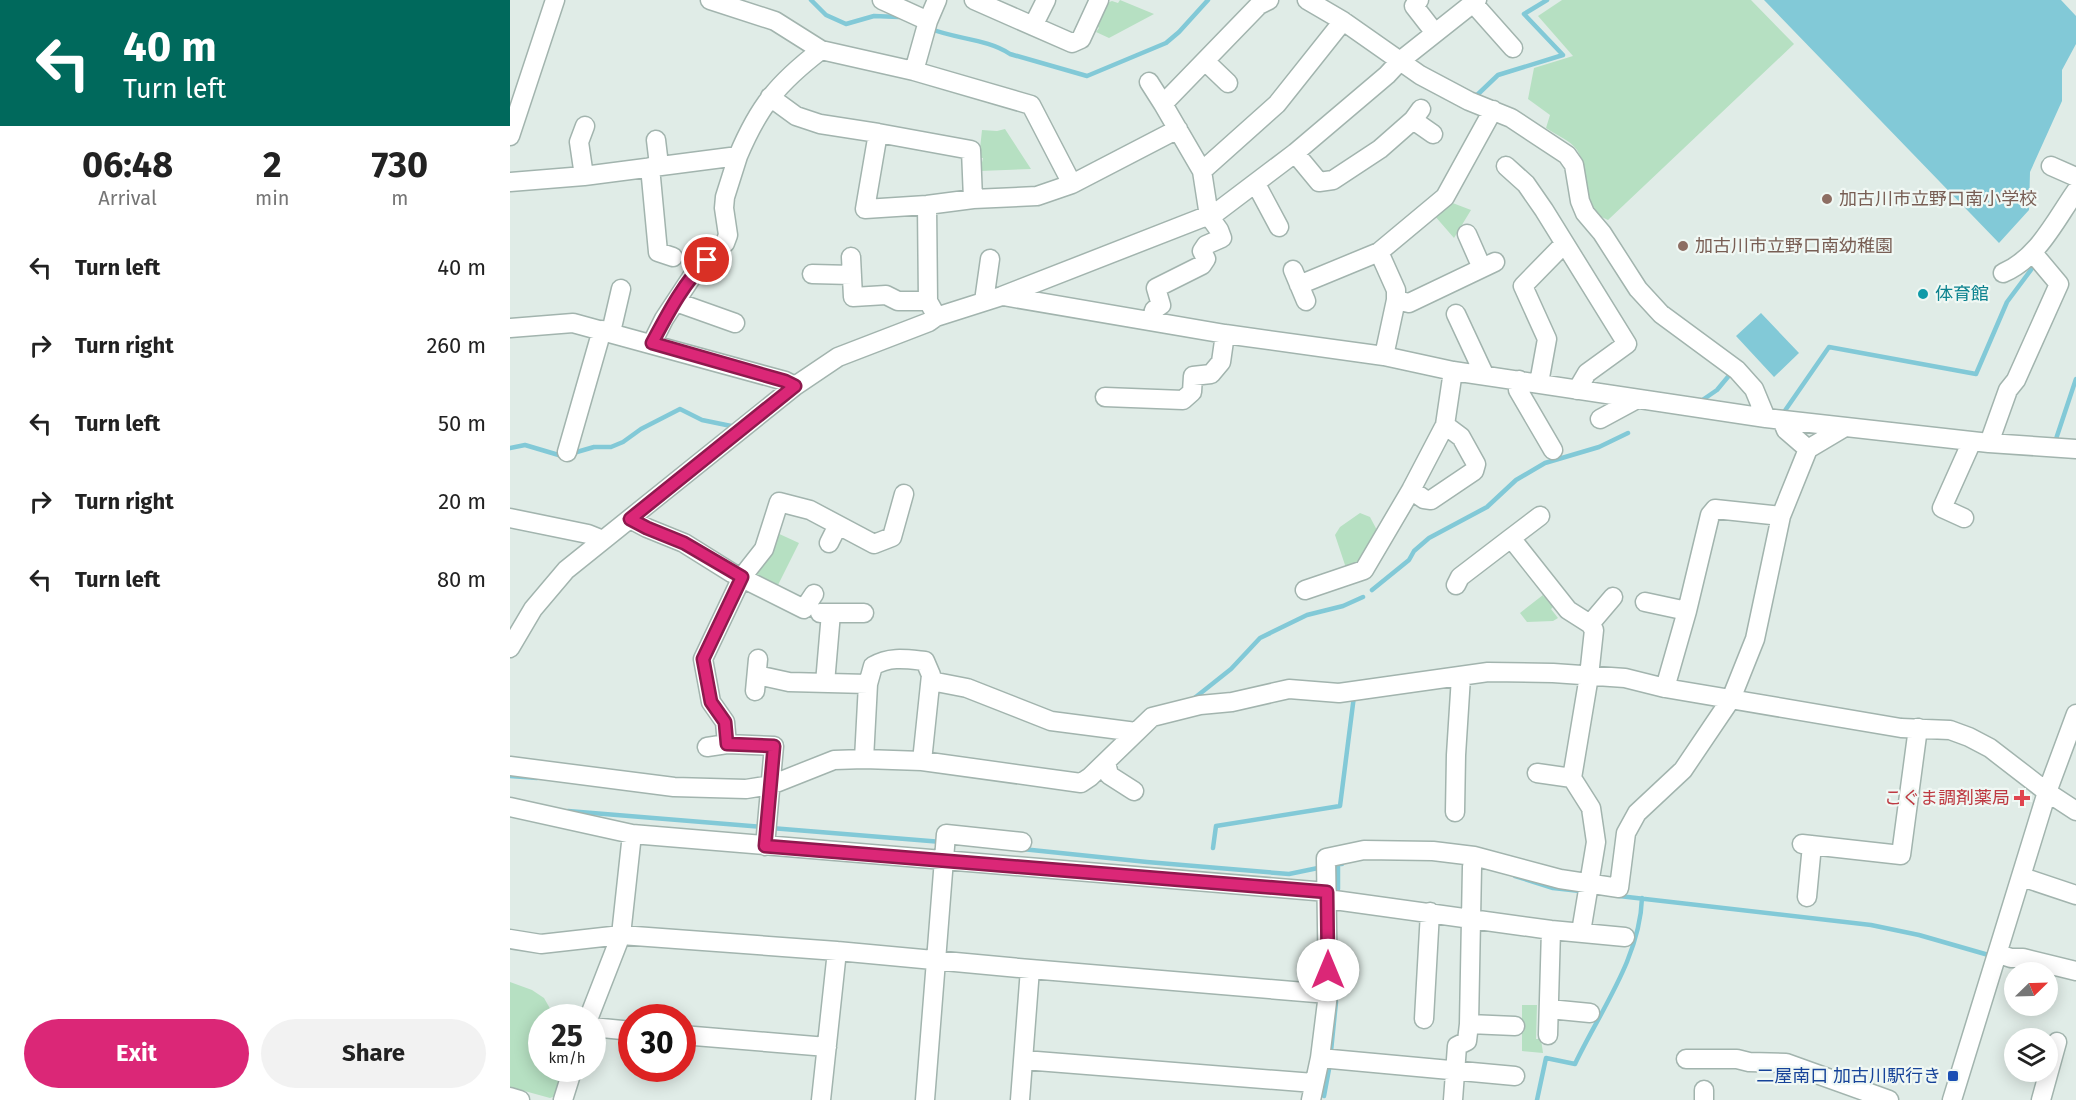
<!DOCTYPE html>
<html lang="en">
<head>
<meta charset="utf-8">
<style>
  :root { --surface:#fff; --page:#f2f2f2; --text:#222; --muted:#767676; --accent:#db2777 }
  body { margin:0; font-family:"Fira Sans","Noto Sans JP",sans-serif; background:var(--page); color:var(--text); height:100vh; display:flex; flex-direction:column; font-size:22px; white-space:nowrap }
  * { box-sizing:border-box; margin:0 }
  p { font-size:20px; color:var(--muted) }
  .icon { flex:none; width:33px; height:33px; fill:none; stroke:currentColor; stroke-width:2; stroke-linecap:round; stroke-linejoin:round }
  .map { position:relative; flex:1; overflow:hidden }
  .side { display:flex; flex-direction:column; background:var(--surface); width:510px }
  .side>* { flex:none }
  .hud { background:#00695c; color:#fff; overflow:hidden }
  .needle { width:39px; rotate:67deg }
  .controls { position:absolute; left:1494px; top:962px; display:grid; gap:12px }
  .controls a { display:grid; place-items:center; width:54px; height:54px; border-radius:50%; background:var(--surface); box-shadow:0 3px 15px #0003; font-size:30px }
  .speed { position:absolute; left:18px; top:1004px; display:flex; gap:12px; font-size:30px; font-weight:700; text-align:center }
  .speed>* { display:grid; place-content:center; width:78px; height:78px; border-radius:50%; background:var(--surface); box-shadow:0 3px 15px #0003; line-height:1 }
  .speed small { font-size:15px; font-weight:400 }
  .speed .limit { border:9px solid #d22; background:#fff; color:#111 }
  .pin { position:absolute; display:grid; place-items:center; width:51px; height:51px; color:#fff; margin:-26px; border:3px solid #fff; border-radius:50%; box-shadow:0 2px 6px #0007 }
  .me { position:absolute; width:66px; margin:-33px; rotate:0deg; stroke-linejoin:round; filter:drop-shadow(0 0 4px #0008) }
  .turn { display:flex; align-items:center; gap:21px; height:126px; padding:0 24px; font-size:27px }
  .turn .icon { width:78px; height:78px; stroke-width:2.5 }
  .turn b { display:block; font-size:42px; line-height:51px }
  .eta { display:flex; justify-content:space-evenly; align-items:center; height:102px; text-align:center }
  .eta b { font-size:36px; font-weight:700; line-height:42px }
  .action { display:flex; gap:12px; margin-top:auto; padding:12px 24px }
  .action a { flex:1; height:69px; border-radius:36px; background:var(--accent); color:#fff; font-size:24px; font-weight:700; line-height:69px; text-align:center }
  .action a+a { background:var(--page); color:var(--text) }
  ul { padding:0; list-style:none }
  li { display:flex; align-items:center; gap:18px; height:78px; padding:0 24px }
  li div { flex:1 }
  li b { display:block; font-size:22px }
  li em { font-style:normal }
  main { display:flex; flex:1; min-height:0 }
  .map>svg:first-child { display:block }
  .green { fill:#b6e0c2 }
  .water { fill:#82c9d7 }
  .lines { fill:none; stroke-linecap:round; stroke-linejoin:round }
  .stream { stroke:#82c9d7; stroke-width:4.5 }
  .minor-casing { stroke:#a2b4ae; stroke-width:21 }
  .minor { stroke:#fff; stroke-width:18 }
  .route-casing { stroke:#8e194d; stroke-width:15 }
  .route { stroke:#db2777; stroke-width:10 }
  .education-dot { fill:#8d6e63; stroke:#f0f8f4; stroke-width:2 }
  .culture-dot { fill:#0f9aa8; stroke:#f0f8f4; stroke-width:2 }
  .health-dot { fill:#e0444e; stroke:#f0f8f4; stroke-width:2 }
  .transit-dot { fill:#1a4fb4; stroke:#f0f8f4; stroke-width:2 }
  .labels { text-anchor:middle; dominant-baseline:central; stroke-width:4.5; stroke-linejoin:round; paint-order:stroke }
  .education-label { font-size:18px; fill:#785e54; stroke:#f0f8f4; text-anchor:start }
  .culture-label { font-size:18px; fill:#0d838f; stroke:#f0f8f4; text-anchor:start }
  .health-label { font-size:18px; fill:#be3a42; stroke:#f0f8f4; text-anchor:end }
  .transit-label { font-size:18px; fill:#164399; stroke:#f0f8f4; text-anchor:end }
</style>
</head>
<body>
<main>
<section class="side">
<div class="hud">
<div class="turn"><svg class="icon" aria-label="left" viewBox="0 0 24 24"><path d="M17 20v-9H6M10 6l-5 5 5 5"/></svg><div><b>40 m</b>Turn left</div></div>
</div>
<div class="eta">
<div><b>06:48</b><p>Arrival</p></div>
<div><b>2</b><p>min</p></div>
<div><b>730</b><p>m</p></div>
</div>
<ul>
<li><svg class="icon" aria-label="left" viewBox="0 0 24 24"><path d="M17 20v-9H6M10 6l-5 5 5 5"/></svg><div><b>Turn left</b></div><em>40 m</em></li>
<li><svg class="icon" aria-label="right" viewBox="0 0 24 24"><path d="M7 20v-9h11M14 6l5 5-5 5"/></svg><div><b>Turn right</b></div><em>260 m</em></li>
<li><svg class="icon" aria-label="left" viewBox="0 0 24 24"><path d="M17 20v-9H6M10 6l-5 5 5 5"/></svg><div><b>Turn left</b></div><em>50 m</em></li>
<li><svg class="icon" aria-label="right" viewBox="0 0 24 24"><path d="M7 20v-9h11M14 6l5 5-5 5"/></svg><div><b>Turn right</b></div><em>20 m</em></li>
<li><svg class="icon" aria-label="left" viewBox="0 0 24 24"><path d="M17 20v-9H6M10 6l-5 5 5 5"/></svg><div><b>Turn left</b></div><em>80 m</em></li>
</ul>
<div class="action"><a>Exit</a><a>Share</a></div>
</section>
<div class="map">
<svg width="1566" height="1100" viewBox="0 0 1566 1100">
  <rect width="100%" height="100%" fill="#e0ece7"/>
  <path class="green" d="M 610,0 L 644,14 L 599,38 L 586,32 L 589,28 L 587,26 L 592,17 L 588,14 L 592,5 L 602,1 L 608,3 Z
    M 1052,0 L 1241,0 L 1284,44 L 1098,220 C 1094,218 1089,216 1086,213 C 1076,205 1078,167 1067,150 C 1060,140 1046,135 1036,128 L 1040,115 L 1018,99 L 1024,68 L 1063,56 L 1028,16 Z
    M 495,129 L 521,169 L 470,171 L 473,158 L 469,158 L 472,130 L 487,131 Z
    M 940,202 L 961,210 L 944,238 L 924,215 Z
    M 850,513 L 860,517 L 869,534 L 853,562 L 836,568 L 825,535 L 830,527 Z
    M 265,532 L 289,543 L 267,587 L 240,575 Z
    M 1033,595 L 1034,597 L 1038,595 L 1046,604 L 1041,609 L 1048,618 L 1043,621 L 1017,622 L 1010,613 Z
    M 0,982 L 22,990 L 34,998 L 42,1012 L 62,1017 L 32,1017 L 32,1068 L 55,1068 L 48,1095 L 40,1098 L 0,1087 Z
    M 1012,1005 L 1027,1005 L 1026,1039 L 1031,1039 L 1033,1053 L 1012,1051 Z"/>
  <path class="water" d="M 1254,0 L 1551,0 L 1566,16 L 1566,44 L 1552,70 L 1552,101 L 1520,172 L 1519,210 L 1489,243 Z
    M 1251,313 L 1289,353 L 1264,377 L 1226,336 Z"/>
  <g class="lines">
    <path class="stream" d="M 301,0 L 316,15 L 336,24 L 364,16 L 389,17
      M 421,29 C 446,39 478,39 500,54 L 577,76 L 656,43 L 669,32 L 698,0
      M 965,97 L 988,75 L 1053,55 L 1014,14 L 1037,0
      M 1191,401 L 1207,390 L 1222,372
      M 1271,412 L 1274,412 L 1319,347 L 1466,374 L 1497,302 L 1523,267
      M 1545,442 L 1566,379
      M 0,448 L 15,445 L 52,456
      M 60,454 L 84,447 L 101,447 L 113,442 L 131,429 L 170,409 L 192,420 L 226,427
      M 862,590 L 899,560 L 904,551 L 919,538 L 977,507 L 1006,480 L 1035,463 L 1089,447 L 1118,433
      M 682,700 L 721,669 L 750,638 L 797,615 L 833,606 L 853,597
      M 0,776 L 27,778
      M 58,811 L 253,827
      M 261,828 L 432,842
      M 703,848 L 706,826 L 830,806 L 844,696
      M 512,849 L 637,862 L 779,874 L 808,868
      M 1005,876 L 1043,888 L 1070,891
      M 828,889 L 828,864 L 832,864
      M 1109,896 L 1361,925 L 1409,935 L 1482,956
      M 821,1051 L 826,1002
      M 814,1096 L 819,1069
      M 1027,1100 L 1036,1058 L 1065,1064 C 1090,1011 1130,958 1132,898"/>
    <g class="minor-casing">
      <path id="minor" d="M 200,0 L 265,21 L 311,50 L 404,71 L 521,105 L 562,184
        M 372,0 L 418,21
        M 464,0 L 562,43 L 571,39 L 589,0
        M 759,0 L 749,5 L 653,104 L 692,171 L 767,104 L 833,21
        M 797,0 L 833,21 L 910,75 L 959,101 L 1001,118 L 1057,155 L 1064,165 L 1070,201 L 1075,213 L 1092,233 L 1128,289 L 1151,314 L 1227,370 L 1244,389 L 1256,418
        M 909,0 L 904,6 L 925,33
        M 963,3 L 1003,48
        M 523,26 L 536,0
        M 695,61 L 718,83
        M 404,71 L 418,21 L 427,0
        M 639,82 L 653,104
        M 260,97 L 286,116 L 310,124 L 368,133 L 355,209 L 417,205 L 463,199 L 527,196 L 562,184 L 668,129
        M 903,120 L 923,134
        M 368,133 L 461,150 L 463,199
        M 0,136 L 45,0
        M 146,140 L 149,165
        M 785,153 L 809,182 L 823,180 L 870,149 L 903,120 L 911,109
        M 996,166 L 1016,184 L 1034,210 L 1117,344 L 1077,373 L 1067,390
        M 1541,166 L 1566,177
        M 140,167 L 148,252 L 163,257
        M 74,176 L 69,142 L 75,126
        M 0,182 L 74,176 L 228,156 C 249,106 268,83 311,50
        M 746,184 L 769,227
        M 417,205 L 418,301 L 423,310
        M 957,234 L 972,268
        M 869,252 L 886,290 L 886,300 L 874,356
        M 341,257 L 343,297 L 376,295 L 388,301 L 418,301
        M 783,270 L 796,301
        M 1493,273 C 1528,258 1545,221 1566,191
        M 302,274 L 342,275
        M 789,285 L 869,252 L 935,197 L 983,110
        M 493,296 L 715,334 L 874,356 L 943,371 L 1256,418 L 1479,443 L 1566,449
        M 886,300 L 899,303 L 985,262
        M 474,301 L 480,259
        M 166,302 L 225,323
        M 946,314 L 974,374
        M 642,321 L 644,310 L 651,305 L 646,288 L 692,265 L 696,259 L 692,251 L 696,245 L 712,238 L 709,230 L 699,216 L 692,171
        M 0,328 L 63,323 L 275,381 L 285,386
        M 101,332 L 111,289
        M 142,343 L 154,319 L 187,269 L 215,243 L 218,235 L 214,208 L 215,197 L 228,156
        M 1009,380 L 1008,390 L 1043,450
        M 1029,383 L 1037,339 L 1013,286 L 1054,244
        M 595,397 L 673,400 L 682,392 L 683,376 L 701,374 L 711,362 L 715,334
        M 1090,419 L 1127,399
        M 1272,420 L 1276,430 L 1298,449
        M 1479,443 L 1498,390 L 1506,380 L 1549,284 L 1523,253
        M 57,452 L 92,330
        M 901,490 L 914,499 L 921,500 L 964,471 L 966,464 L 951,437 L 935,425
        M 0,518 L 78,534 L 93,540
        M 1454,518 L 1432,508 L 1462,441
        M 120,519 L 137,528 L 174,543 L 222,573 L 294,609 L 304,594
        M 1001,538 L 1030,516
        M 319,543 L 328,525
        M 946,585 L 950,577 L 1001,538 L 1058,610 L 1080,624 L 1084,630 L 1079,676 L 1062,778 L 1081,808 L 1086,842 L 1071,932
        M 795,590 L 854,570 L 901,490 L 935,425 L 943,371
        M 1135,602 L 1177,611
        M 310,613 L 354,613
        M 1080,624 L 1103,597
        M 0,648 L 23,609 L 56,570 L 285,386 L 328,357 L 419,322 L 426,317 L 492,296 L 707,212 L 785,153 L 877,75 L 890,61 L 967,0
        M 247,675 L 279,682 L 358,684
        M 421,681 L 457,688 L 541,721 L 626,732
        M 315,683 L 321,613
        M 1155,688 L 1177,611 L 1200,515 L 1205,509 L 1271,516
        M 245,691 L 248,659
        M 197,747 L 217,744
        M 354,759 L 358,684 L 363,666 C 380,656 396,659 415,661 L 421,675 L 412,761
        M 596,762 L 599,775 L 624,791
        M 0,766 L 164,787 L 236,789 L 261,785 L 324,760 L 354,759 L 412,761 L 571,783 L 580,777 L 642,717 L 690,705 L 722,702 L 779,689 L 829,693 L 978,672 L 1043,673 L 1115,678 L 1155,688 L 1391,728 L 1440,730 L 1459,737 L 1480,748 L 1537,792 L 1566,811
        M 1027,773 L 1062,778
        M 0,807 L 122,834 L 817,892
        M 945,812 L 946,755 L 951,677
        M 1292,844 L 1391,855 L 1408,728
        M 255,846 L 264,746 L 217,744 L 215,722 L 201,702 L 193,659 L 232,577 L 254,549 L 269,502 L 300,510 L 364,544 L 382,537 L 394,494
        M 1512,877 L 1566,895
        M 1297,897 L 1302,845
        M 817,899 L 1041,930 L 1115,937
        M 0,939 L 31,944 L 111,935 L 327,951 L 520,969 L 818,994
        M 1489,954 L 1501,958 L 1513,958 L 1566,971
        M 1039,1009 L 1080,1013
        M 79,1017 L 111,935 L 122,834
        M 914,1019 L 920,912
        M 959,1024 L 1005,1026
        M 82,1027 L 122,1031
        M 172,1035 L 317,1047
        M 1038,1035 L 1041,930
        M 810,1058 L 1005,1076
        M 1176,1059 L 1227,1059 L 1239,1062 L 1276,1063 L 1379,1100
        M 514,1060 L 804,1083
        M 0,1097 L 10,1100
        M 53,1100 L 63,1068
        M 311,1100 L 327,951
        M 415,1100 L 436,834 L 512,842
        M 510,1100 L 520,969
        M 801,1100 L 810,1058 L 818,994 L 816,858 L 854,850 L 923,851 L 964,856 L 1050,879 L 1109,888 L 1116,833 L 1127,813 L 1173,770 L 1221,699 L 1245,639 L 1271,516 L 1298,449 L 1335,427
        M 943,1100 L 947,1046 L 957,1041 L 959,1024 L 962,867 L 964,856
        M 1194,1100 L 1194,1090
        M 1442,1100 L 1537,792 L 1566,714
        M 1531,1100 L 1547,1042"/>
    </g>
    <use href="#minor" class="minor"/>
  </g>
  <g class="lines">
    <g class="route-casing">
      <path id="route" d="M 197,260 C 174,282 157,315 142,343 L 275,381 L 285,386 L 120,519 L 137,528 L 174,543 L 232,577 L 193,659 L 201,702 L 215,722 L 217,744 L 264,746 L 255,846 L 817,892 L 818,970"/>
    </g>
    <use href="#route" class="route"/>
  </g>
  <g class="education-dot">
    <circle cx="1317" cy="199" r="6"/>
    <circle cx="1173" cy="246" r="6"/>
  </g>
  <circle class="culture-dot" cx="1413" cy="294" r="6"/>
  <path class="health-dot" d="M1509 789h6v6h6v6h-6v6h-6v-6h-6v-6h6z"/>
  <rect class="transit-dot" x="1437" y="1070" width="12" height="12" rx="3"/>
  <g class="labels">
    <g class="education-label">
      <text x="1329" y="199">加古川市立野口南小学校</text>
      <text x="1185" y="246">加古川市立野口南幼稚園</text>
    </g>
    <g class="culture-label">
      <text x="1425" y="294">体育館</text>
    </g>
    <g class="health-label">
      <text x="1500" y="798">こぐま調剤薬局</text>
    </g>
    <g class="transit-label">
      <text x="1431" y="1076">二屋南口 加古川駅行き</text>
    </g>
  </g>
</svg>
<div class="controls">
<a><svg class="needle" viewBox="-14 -14 28 28"><path d="M0-13l5 13h-10z" fill="#e53935"/><path d="M0 13l5-13h-10z" fill="#767676"/></svg></a>
<a><svg class="icon" aria-label="layers" viewBox="0 0 24 24"><path d="M12 4l9 5-9 5-9-5zM3 14l9 5 9-5"/></svg></a>
</div>
<div class="speed"><div>25<small>km/h</small></div><div class="limit">30</div></div>
<div class="pin" style="left:197px;top:260px;background:#d93025"><svg class="icon" aria-label="arrive" viewBox="0 0 24 24"><path d="M6 21V4h12l-3 4 3 4H6"/></svg></div>
<svg class="me" style="left:818px;top:970px" viewBox="-20 -20 40 40"><circle r="19" fill="#fff"/><path d="M0-13L10 11 0 6-10 11z" fill="#db2777"/></svg>
</div>
</main>
</body>
</html>
